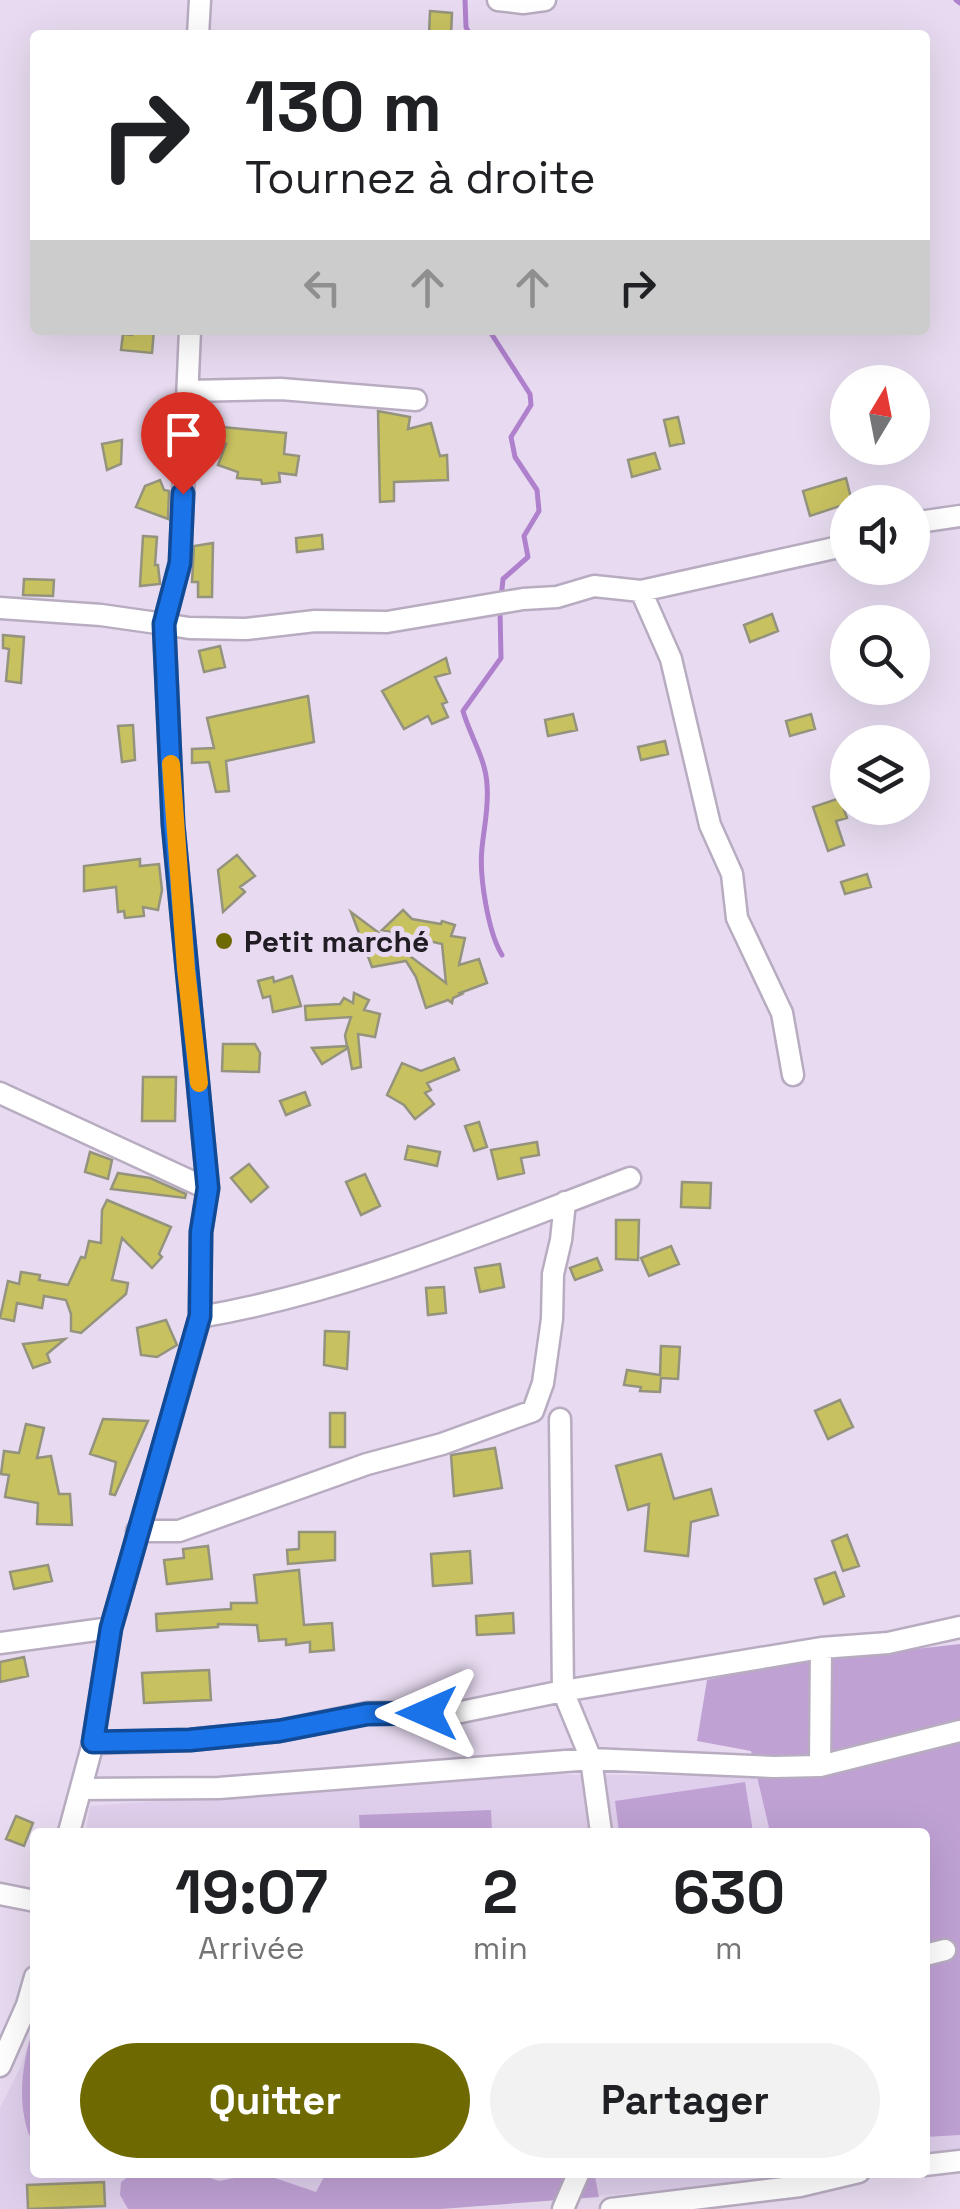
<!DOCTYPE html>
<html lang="fr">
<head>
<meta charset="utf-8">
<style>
  :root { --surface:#fff; --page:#f2f2f2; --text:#202124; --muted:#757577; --accent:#6f6901 }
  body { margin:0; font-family:"Space Grotesk",sans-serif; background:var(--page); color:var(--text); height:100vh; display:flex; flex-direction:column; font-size:38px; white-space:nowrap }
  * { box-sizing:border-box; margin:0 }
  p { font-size:32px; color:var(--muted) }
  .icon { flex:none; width:55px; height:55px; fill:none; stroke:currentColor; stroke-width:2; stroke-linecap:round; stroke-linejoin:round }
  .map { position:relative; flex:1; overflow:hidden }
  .drawer { position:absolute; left:30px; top:1828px; width:900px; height:350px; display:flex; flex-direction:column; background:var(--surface); border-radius:10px; box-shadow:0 10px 40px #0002 }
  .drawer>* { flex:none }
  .top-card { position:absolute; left:30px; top:30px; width:900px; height:305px; border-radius:10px; box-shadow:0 10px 40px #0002; background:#fff; color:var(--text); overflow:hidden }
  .needle { width:65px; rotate:10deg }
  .buttons { position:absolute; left:830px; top:365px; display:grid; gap:20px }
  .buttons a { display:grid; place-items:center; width:100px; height:100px; border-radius:50%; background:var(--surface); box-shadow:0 10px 40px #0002; font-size:50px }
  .pin { position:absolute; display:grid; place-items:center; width:85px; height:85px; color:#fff; margin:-102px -42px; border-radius:50% 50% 50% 0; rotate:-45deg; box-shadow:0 0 10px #0007 }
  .pin .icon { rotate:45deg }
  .me { position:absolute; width:110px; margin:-55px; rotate:270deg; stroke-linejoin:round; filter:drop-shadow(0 0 8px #0008) }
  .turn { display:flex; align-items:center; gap:35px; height:210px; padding:0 50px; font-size:45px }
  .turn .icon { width:130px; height:130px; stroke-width:2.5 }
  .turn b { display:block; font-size:70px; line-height:85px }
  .lanes { display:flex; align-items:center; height:95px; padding:0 50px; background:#0003; justify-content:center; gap:50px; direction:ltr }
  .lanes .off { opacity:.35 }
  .eta { display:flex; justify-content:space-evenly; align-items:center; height:170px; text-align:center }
  .eta b { font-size:60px; font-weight:700; line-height:70px }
  .button { display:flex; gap:20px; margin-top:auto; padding:20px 50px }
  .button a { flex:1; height:115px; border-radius:60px; background:var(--accent); color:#fff; font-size:40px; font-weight:700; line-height:115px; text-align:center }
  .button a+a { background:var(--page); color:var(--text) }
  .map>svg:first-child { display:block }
  .built { fill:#dfcfec }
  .green { fill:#bfa1d4 }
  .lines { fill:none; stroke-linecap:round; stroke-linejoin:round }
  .stream { stroke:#af81cd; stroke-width:5 }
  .building { fill:#c8c160; stroke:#94937d; stroke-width:2.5 }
  .minor-casing { stroke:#b8acc1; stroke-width:25 }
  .minor { stroke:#fff; stroke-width:20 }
  .route-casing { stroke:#114b97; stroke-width:25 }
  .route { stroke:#1a73e8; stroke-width:18 }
  .slow { stroke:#f59e0b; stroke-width:18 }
  .poi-dot { fill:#6f6901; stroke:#e8dbf1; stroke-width:4 }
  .labels { text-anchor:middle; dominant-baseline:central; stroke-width:10; stroke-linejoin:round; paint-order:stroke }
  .poi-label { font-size:30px; font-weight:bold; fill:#211d25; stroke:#e8dbf1; text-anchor:start }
</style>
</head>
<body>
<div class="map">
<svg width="960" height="2209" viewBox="0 0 960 2209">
  <rect width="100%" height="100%" fill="#e8dbf1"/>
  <path class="built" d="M 960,1756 L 960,2153 L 925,2157 L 925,1832 L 86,1832 L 90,1806 L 522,1774 L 714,1776 Z
    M 35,2022 L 35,2172 L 810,2173 L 745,2183 L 440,2209 L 0,2209 L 0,2108 L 21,2066 Z"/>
  <path class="green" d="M 960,1644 L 960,2135 L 925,2137 L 925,1832 L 770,1832 L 751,1751 L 697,1741 L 707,1680 L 773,1665 Z
    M 745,1782 L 753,1832 L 619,1832 L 615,1801 Z
    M 491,1810 L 492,1832 L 360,1832 L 359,1815 Z
    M 35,2022 L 35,2138 L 29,2135 C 16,2097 23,2060 35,2022 Z
    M 135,2172 L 195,2173 L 219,2181 L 260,2173 L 316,2192 L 326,2173 L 594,2172 L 599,2197 L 440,2209 L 128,2209 L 120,2195 L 121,2182 Z"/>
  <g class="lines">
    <path class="stream" d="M 465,0 L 466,27 L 470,35
      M 956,0 L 960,3
      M 489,330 L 530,394 L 531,405 L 511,437 L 515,457 L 537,490 L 539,511 L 524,536 L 528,557 L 503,579 L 501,599
      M 500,610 L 501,658 L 463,711 C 470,736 486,759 487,785 C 489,807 484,827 482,848 C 479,876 488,932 502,955"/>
  </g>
  <path class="building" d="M 430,11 L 452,13 L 451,35 L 429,35 Z
    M 133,330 L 154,330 L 152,353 L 121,350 L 123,334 L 132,335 Z
    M 378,411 L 410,417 L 408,429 L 431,423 L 440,456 L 447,455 L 448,480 L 394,482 L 394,501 L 380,502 Z
    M 678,417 L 684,443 L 670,446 L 664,420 Z
    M 222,427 L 286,433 L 284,454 L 299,456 L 296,475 L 279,473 L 280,482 L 262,484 L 261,480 L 237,478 L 238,472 L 218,465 L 226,444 L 220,444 Z
    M 122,440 L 121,464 L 107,470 L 102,444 Z
    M 655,453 L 660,469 L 632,477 L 628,460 Z
    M 846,478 L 852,502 L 810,516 L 803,491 Z
    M 160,480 L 164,490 L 169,491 L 168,519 L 136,507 L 145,486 Z
    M 322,535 L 323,549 L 297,552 L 296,538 Z
    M 143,536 L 157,537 L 155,565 L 158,565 L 160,584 L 140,586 Z
    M 213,543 L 212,597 L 198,597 L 198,582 L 192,582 L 194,546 Z
    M 24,579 L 54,580 L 53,596 L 23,595 Z
    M 772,614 L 778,631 L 750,642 L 744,625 Z
    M 3,635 L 24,637 L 21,683 L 6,681 L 9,649 L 3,648 Z
    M 220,646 L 225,667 L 204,672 L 199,651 Z
    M 446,658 L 450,673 L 435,677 L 447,702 L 442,704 L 448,717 L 432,724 L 428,716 L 404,729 L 382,691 Z
    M 308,696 L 314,742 L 226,761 L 229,791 L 216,792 L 209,762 L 192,763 L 192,749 L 214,748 L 207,718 Z
    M 573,714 L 577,730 L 548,736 L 545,720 Z
    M 811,714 L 815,729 L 790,736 L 786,721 Z
    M 133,725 L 135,760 L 122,762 L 118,726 Z
    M 665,741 L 668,754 L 641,760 L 638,747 Z
    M 840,798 L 847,818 L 836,821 L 844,845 L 828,851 L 813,807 Z
    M 237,855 L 255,876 L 240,887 L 245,892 L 223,912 L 218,870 Z
    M 140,859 L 140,866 L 159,864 L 162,890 L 158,910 L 143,907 L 144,916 L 125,918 L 124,911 L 118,912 L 116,887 L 84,891 L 84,866 Z
    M 867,874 L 871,887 L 845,894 L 841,882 Z
    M 403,910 L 412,919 L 441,924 L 442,921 L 455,925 L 451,936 L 465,938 L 459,965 L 479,959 L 487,983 L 460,993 L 462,994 L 453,998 L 452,1003 L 448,1000 L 426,1008 L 416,977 L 406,961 L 372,967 L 351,912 L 446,983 L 442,944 L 382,930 Z
    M 292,976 L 301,1006 L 273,1012 L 270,996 L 263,998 L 258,981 L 273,977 L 274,982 Z
    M 354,993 L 369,1000 L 364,1010 L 380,1014 L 375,1037 L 358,1034 L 361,1067 L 352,1069 L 348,1048 L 322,1064 L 312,1048 L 347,1046 L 345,1035 L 351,1017 L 306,1020 L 305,1006 L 340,1004 L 344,998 L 353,1003 Z
    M 223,1044 L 255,1044 L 260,1053 L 259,1072 L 222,1071 Z
    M 454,1058 L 459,1070 L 427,1083 L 431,1090 L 425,1093 L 434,1104 L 415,1119 L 404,1105 L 387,1095 L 402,1063 L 421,1071 Z
    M 143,1077 L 176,1077 L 175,1121 L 142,1121 Z
    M 305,1092 L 310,1105 L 286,1115 L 280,1101 Z
    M 479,1122 L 487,1147 L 474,1151 L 465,1126 Z
    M 537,1142 L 539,1155 L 521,1158 L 524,1173 L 498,1179 L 491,1150 Z
    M 408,1146 L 440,1152 L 437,1166 L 405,1159 Z
    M 90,1152 L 112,1160 L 108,1179 L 85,1172 Z
    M 249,1164 L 268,1187 L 251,1202 L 231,1178 Z
    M 118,1173 L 150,1178 L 186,1194 L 185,1198 L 111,1189 Z
    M 365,1174 L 380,1206 L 361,1215 L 346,1182 Z
    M 682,1182 L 711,1183 L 710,1208 L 681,1207 Z
    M 107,1200 L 171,1227 L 159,1254 L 162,1257 L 152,1268 L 122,1238 L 112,1280 L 128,1283 L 126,1294 L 81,1333 L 71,1331 L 71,1314 L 66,1300 L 44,1296 L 42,1308 L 17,1303 L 14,1321 L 0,1318 L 8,1281 L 19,1284 L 21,1272 L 40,1275 L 39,1280 L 68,1285 L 81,1257 L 85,1258 L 89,1241 L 101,1243 L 102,1210 Z
    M 616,1220 L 639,1220 L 638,1260 L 616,1259 Z
    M 671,1246 L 679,1264 L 649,1276 L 641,1258 Z
    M 597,1258 L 602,1270 L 575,1280 L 570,1268 Z
    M 500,1264 L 504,1287 L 480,1292 L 475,1268 Z
    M 444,1287 L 446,1313 L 428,1315 L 426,1288 Z
    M 166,1320 L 177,1345 L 157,1357 L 141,1355 L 137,1328 Z
    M 325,1331 L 349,1332 L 347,1369 L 324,1365 Z
    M 65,1339 L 47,1354 L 50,1362 L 33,1368 L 23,1344 Z
    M 661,1346 L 680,1347 L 678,1379 L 661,1378 L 660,1392 L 640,1391 L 641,1387 L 624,1385 L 627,1370 L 660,1375 Z
    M 840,1400 L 853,1427 L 828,1439 L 815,1411 Z
    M 330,1413 L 345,1413 L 345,1447 L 330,1447 Z
    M 103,1419 L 148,1421 L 115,1495 L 110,1494 L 116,1462 L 90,1454 Z
    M 26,1424 L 44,1428 L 37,1458 L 51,1456 L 59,1494 L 70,1494 L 72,1525 L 37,1524 L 38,1503 L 5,1497 L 9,1475 L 1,1474 L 4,1451 L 19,1453 Z
    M 495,1448 L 502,1488 L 454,1496 L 451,1455 Z
    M 661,1454 L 674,1499 L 711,1489 L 718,1515 L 691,1522 L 688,1556 L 645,1551 L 649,1504 L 628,1510 L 616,1466 Z
    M 299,1532 L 335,1532 L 335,1560 L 288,1564 L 287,1550 L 299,1549 Z
    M 847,1535 L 859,1566 L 843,1571 L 832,1541 Z
    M 208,1546 L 212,1579 L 167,1584 L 164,1560 L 184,1558 L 183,1549 Z
    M 470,1551 L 472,1583 L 433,1586 L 431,1554 Z
    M 48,1565 L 52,1581 L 14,1589 L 10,1572 Z
    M 299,1570 L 304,1625 L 332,1623 L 334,1650 L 310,1652 L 310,1642 L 286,1645 L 286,1639 L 259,1641 L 257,1625 L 218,1624 L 218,1627 L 157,1631 L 156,1614 L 231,1609 L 231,1603 L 257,1603 L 254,1575 Z
    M 835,1572 L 844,1596 L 824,1604 L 815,1579 Z
    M 513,1613 L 514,1633 L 477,1635 L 476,1616 Z
    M 24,1657 L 28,1676 L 0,1682 L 0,1662 Z
    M 209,1670 L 211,1700 L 144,1703 L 142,1673 Z
    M 16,1816 L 33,1823 L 24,1846 L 6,1839 Z
    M 104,2182 L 105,2206 L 28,2209 L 27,2185 Z"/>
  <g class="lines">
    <g class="minor-casing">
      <path id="minor" d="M 498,0 L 523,3 L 545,0
        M 198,35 L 200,0
        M 190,330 L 180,563 L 164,624 L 189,628 L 246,629 L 315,621 L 387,622 L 523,599 L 557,597 L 594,586 L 641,591 L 848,545
        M 189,391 L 281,389 L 416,400
        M 912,523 L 960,516
        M 641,591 L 671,659 L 710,825 L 732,874 L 737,918 L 782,1013 L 793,1075
        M 0,608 L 101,615 L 164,624 L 173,824 L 208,1189 L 201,1232 L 200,1317 L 111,1628 L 93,1743 L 69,1832
        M 0,1093 L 208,1189
        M 200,1317 C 351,1291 487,1232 630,1178
        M 560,1419 L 563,1691 L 591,1759 L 601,1832
        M 137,1531 L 179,1531 L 367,1464 L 442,1444 L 533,1411 L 543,1383 L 552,1319 L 553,1274 L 561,1240 L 565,1202
        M 0,1643 L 111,1628
        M 93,1743 L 190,1740 L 279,1731 L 367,1713 L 456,1713 L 563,1691 L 821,1648 L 888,1643 L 960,1627
        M 820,1766 L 821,1648
        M 81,1789 L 219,1788 L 591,1759 L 774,1767 L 820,1766 L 960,1731
        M 0,1894 L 35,1901
        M 925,1955 L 945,1950
        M 0,2066 L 27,2005 L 35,1977
        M 925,2165 L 960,2161
        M 563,2209 L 579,2172
        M 611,2209 L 800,2186 L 859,2172"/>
    </g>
    <use href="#minor" class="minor"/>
  </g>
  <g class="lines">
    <g class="route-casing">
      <path id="route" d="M 183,494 L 180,563 L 164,624 L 173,824 L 208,1188 L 201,1232 L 200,1316 L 111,1628 L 93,1742 L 190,1740 L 279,1731 L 367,1714 L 427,1713"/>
    </g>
    <use href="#route" class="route"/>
    <path class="slow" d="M 171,764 L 186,969 L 199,1083"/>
  </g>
  <circle class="poi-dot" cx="224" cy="941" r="10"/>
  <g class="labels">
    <g class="poi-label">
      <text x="244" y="941">Petit marché</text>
    </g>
  </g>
</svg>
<div class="buttons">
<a><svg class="needle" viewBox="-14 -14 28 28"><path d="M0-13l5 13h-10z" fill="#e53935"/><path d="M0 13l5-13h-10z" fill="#757577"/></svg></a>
<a><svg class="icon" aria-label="sound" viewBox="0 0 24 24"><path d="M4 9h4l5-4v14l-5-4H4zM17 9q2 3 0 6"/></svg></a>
<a><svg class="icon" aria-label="search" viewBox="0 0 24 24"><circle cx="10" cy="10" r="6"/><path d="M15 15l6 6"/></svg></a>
<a><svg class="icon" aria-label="layers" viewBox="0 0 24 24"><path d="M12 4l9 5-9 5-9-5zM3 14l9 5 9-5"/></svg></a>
</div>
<div class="pin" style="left:183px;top:494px;background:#d93025"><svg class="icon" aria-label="arrive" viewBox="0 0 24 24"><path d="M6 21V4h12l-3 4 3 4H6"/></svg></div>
<svg class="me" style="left:427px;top:1713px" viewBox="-20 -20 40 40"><path d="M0-17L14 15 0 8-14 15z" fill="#1a73e8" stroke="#fff" stroke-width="4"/></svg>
<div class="top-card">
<div class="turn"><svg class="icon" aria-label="right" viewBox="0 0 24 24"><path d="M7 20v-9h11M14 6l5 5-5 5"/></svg><div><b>130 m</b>Tournez à droite</div></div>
<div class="lanes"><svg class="icon off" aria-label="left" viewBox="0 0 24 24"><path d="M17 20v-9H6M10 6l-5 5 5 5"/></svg><svg class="icon off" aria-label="ahead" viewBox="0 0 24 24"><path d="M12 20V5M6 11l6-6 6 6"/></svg><svg class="icon off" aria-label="ahead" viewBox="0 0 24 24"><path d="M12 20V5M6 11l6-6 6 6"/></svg><svg class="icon" aria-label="right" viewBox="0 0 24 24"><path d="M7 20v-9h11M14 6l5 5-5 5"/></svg></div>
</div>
<section class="drawer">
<div class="eta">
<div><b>19:07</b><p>Arrivée</p></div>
<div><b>2</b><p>min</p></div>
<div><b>630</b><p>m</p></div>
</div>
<div class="button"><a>Quitter</a><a>Partager</a></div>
</section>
</div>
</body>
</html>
